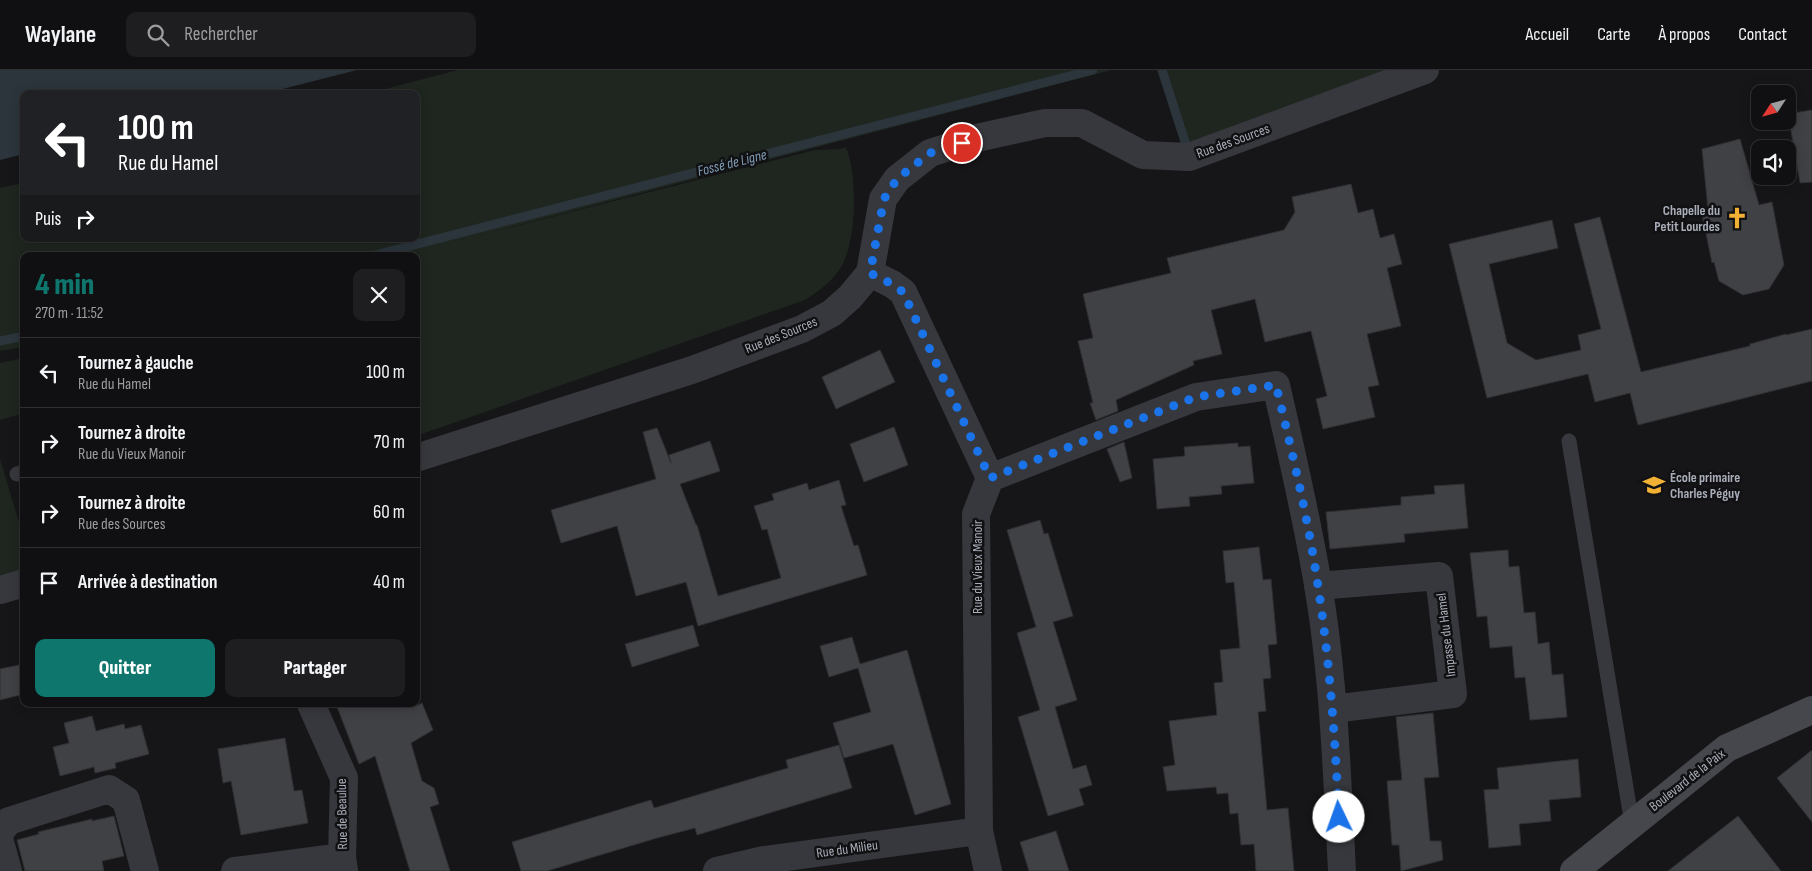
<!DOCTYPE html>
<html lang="fr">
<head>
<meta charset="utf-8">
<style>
  :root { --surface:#101012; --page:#1e1e20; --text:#f1f3f6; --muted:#9c9d9f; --line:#303032; --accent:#0f766e }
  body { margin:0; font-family:"Sofia Sans Condensed",sans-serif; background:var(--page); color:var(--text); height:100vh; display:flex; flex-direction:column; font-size:19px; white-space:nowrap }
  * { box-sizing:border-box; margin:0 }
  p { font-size:16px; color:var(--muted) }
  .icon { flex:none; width:28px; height:28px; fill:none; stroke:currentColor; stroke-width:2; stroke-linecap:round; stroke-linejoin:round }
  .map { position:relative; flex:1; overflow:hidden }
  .details { position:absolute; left:20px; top:182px; width:400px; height:455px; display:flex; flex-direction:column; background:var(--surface); border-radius:10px; box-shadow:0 2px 12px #0003,0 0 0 1px var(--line) }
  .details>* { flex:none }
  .guide { position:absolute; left:20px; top:20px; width:400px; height:152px; border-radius:10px; box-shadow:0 2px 12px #0003,0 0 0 1px var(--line); background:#202124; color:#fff; overflow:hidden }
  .needle { width:32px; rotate:234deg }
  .buttons { position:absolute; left:1751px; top:15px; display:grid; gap:10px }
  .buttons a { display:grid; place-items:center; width:45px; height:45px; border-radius:10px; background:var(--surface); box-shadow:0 2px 12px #0003,0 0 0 1px var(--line); font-size:25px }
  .pin { position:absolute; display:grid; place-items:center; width:42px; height:42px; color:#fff; margin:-21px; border:2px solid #fff; border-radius:50%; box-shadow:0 1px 5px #0007 }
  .me { position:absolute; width:55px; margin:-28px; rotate:357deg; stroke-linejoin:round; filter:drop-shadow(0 0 4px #0008) }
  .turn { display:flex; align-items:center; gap:18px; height:105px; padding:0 15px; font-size:22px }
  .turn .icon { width:65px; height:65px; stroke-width:2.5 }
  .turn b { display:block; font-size:35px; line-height:42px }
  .then { display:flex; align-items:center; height:48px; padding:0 15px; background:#0003; gap:10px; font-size:19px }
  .round { display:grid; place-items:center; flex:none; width:52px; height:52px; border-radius:10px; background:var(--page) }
  .head { display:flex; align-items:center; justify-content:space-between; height:85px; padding:0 15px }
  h1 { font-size:30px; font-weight:800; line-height:38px; color:var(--accent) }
  .primary-button { display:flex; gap:10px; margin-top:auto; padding:10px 15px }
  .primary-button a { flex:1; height:58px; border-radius:10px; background:var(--accent); color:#fff; font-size:20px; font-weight:800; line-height:58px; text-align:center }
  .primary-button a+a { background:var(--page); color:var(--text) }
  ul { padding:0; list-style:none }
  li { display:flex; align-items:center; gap:15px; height:70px; padding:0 15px; border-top:1px solid var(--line) }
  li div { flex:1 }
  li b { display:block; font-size:19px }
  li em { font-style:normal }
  header { display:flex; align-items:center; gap:30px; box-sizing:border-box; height:70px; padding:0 25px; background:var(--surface); border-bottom:1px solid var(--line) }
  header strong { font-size:24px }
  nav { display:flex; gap:28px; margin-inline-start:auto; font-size:18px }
  .search { width:350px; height:45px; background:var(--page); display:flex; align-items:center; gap:12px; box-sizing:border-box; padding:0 18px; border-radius:10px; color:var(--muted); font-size:19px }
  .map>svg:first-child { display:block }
  .green { fill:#1e261f }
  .water { fill:#2c353c }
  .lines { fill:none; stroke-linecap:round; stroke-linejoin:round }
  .stream { stroke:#2c353c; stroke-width:9 }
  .building { fill:#404145; stroke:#303034 }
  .lane { stroke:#37383d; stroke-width:15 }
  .street { stroke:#37383d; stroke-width:28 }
  .secondary { stroke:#45474d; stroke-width:28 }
  .route { stroke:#1a73e8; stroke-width:9; stroke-dasharray:0 16.2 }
  .labels { text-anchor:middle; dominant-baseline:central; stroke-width:5; stroke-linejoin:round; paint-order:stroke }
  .street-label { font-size:14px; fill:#a8adb8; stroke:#111113 }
  .poi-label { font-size:14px; font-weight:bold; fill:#a8adb8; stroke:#111113; text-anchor:end }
  .water-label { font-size:15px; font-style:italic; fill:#7f9bb3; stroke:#111113 }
</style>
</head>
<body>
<header>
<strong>Waylane</strong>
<div class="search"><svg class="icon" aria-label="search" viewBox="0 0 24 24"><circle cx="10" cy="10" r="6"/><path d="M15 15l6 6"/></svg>Rechercher</div>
<nav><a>Accueil</a><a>Carte</a><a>À propos</a><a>Contact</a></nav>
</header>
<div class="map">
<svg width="1812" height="801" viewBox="0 0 1812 801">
  <rect width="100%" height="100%" fill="#161618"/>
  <path class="green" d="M 458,0 L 1112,0 L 461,170 L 815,80 L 840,79 L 846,77 C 858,106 857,172 840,199 C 831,212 818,222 805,230 L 416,366 L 416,186 L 24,186 L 24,277 L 0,281 L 0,118 L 24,113 L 24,169 L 416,169 L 416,24 L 366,24 Z
    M 1162,0 L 1416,0 L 1188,81 Z
    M 24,288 L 24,343 L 0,350 L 0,293 Z
    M 0,389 L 24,469 L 24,502 L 0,508 Z"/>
  <path class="water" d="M 0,0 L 357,0 L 263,24 L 24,24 L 24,84 L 0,90 Z"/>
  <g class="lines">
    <path class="stream" d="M 1162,0 L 1188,81
      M 371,186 L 1093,0
      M 0,271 L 24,266"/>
  </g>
  <path class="building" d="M 1812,40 L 1812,112 L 1800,113 L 1788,44 Z
    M 1740,69 L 1759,135 L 1772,132 L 1784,195 L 1769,219 L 1743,225 L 1719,211 L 1714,192 L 1712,193 L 1701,139 L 1708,139 L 1702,79 Z
    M 1351,114 L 1358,143 L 1373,139 L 1380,168 L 1394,164 L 1402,194 L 1387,198 L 1401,256 L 1367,264 L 1379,315 L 1368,317 L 1375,347 L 1323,359 L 1316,329 L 1327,326 L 1311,261 L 1265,272 L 1255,229 L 1211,240 L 1222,284 L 1193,291 L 1194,295 L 1116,330 L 1118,341 L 1096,350 L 1090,333 L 1093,333 L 1078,271 L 1093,268 L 1083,224 L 1171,203 L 1167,188 L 1284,160 L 1295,142 L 1292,127 Z
    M 1600,147 L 1641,302 L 1750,276 L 1750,274 L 1786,264 L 1786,265 L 1812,259 L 1812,311 L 1638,355 L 1630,323 L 1595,332 L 1588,304 L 1487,328 L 1449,174 L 1552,150 L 1558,178 L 1489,194 L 1507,273 L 1536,290 L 1581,280 L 1578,265 L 1601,259 L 1574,154 Z
    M 880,280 L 895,312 L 836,339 L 822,307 Z
    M 894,357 L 908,395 L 864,412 L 850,374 Z
    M 657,358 L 671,393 L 669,385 L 710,371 L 720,401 L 680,414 L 696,455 L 697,455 L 718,526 L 781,508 L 767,459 L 762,460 L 754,436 L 774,430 L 772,424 L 807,413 L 809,420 L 839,410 L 846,435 L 841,436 L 854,476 L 858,475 L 867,505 L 698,556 L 686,512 L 636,526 L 617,456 L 561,473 L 551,440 L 656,409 L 643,362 Z
    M 1124,372 L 1132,408 L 1120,412 L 1107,379 Z
    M 1238,373 L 1238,377 L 1250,376 L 1254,413 L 1221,416 L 1222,424 L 1189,427 L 1190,436 L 1157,439 L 1153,389 L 1185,386 L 1184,377 Z
    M 1464,414 L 1468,458 L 1404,464 L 1405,472 L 1330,479 L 1326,442 L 1401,435 L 1401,427 L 1435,424 L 1434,416 Z
    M 1040,450 L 1044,464 L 1048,463 L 1073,546 L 1053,552 L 1077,630 L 1055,637 L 1073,699 L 1086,695 L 1092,715 L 1079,719 L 1084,735 L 1048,746 L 1018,647 L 1040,640 L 1017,563 L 1036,557 L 1007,460 Z
    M 1259,477 L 1263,510 L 1271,509 L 1277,574 L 1268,575 L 1271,608 L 1263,609 L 1266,641 L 1258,642 L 1267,740 L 1288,738 L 1294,801 L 1256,801 L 1254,774 L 1241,775 L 1238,743 L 1230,744 L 1228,723 L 1217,724 L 1216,717 L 1167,721 L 1163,697 L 1175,695 L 1169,651 L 1217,645 L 1214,613 L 1223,612 L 1220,580 L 1240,578 L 1234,512 L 1226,513 L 1223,481 Z
    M 1508,480 L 1509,497 L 1519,496 L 1524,543 L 1535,542 L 1538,574 L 1549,572 L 1552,605 L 1563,604 L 1567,647 L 1530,650 L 1525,607 L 1515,608 L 1512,576 L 1490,578 L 1487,546 L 1477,547 L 1470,483 Z
    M 693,555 L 699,576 L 632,597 L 625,574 Z
    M 852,567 L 860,594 L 907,580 L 951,734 L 915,745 L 893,674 L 844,688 L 833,653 L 871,642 L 858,598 L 829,607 L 820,576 Z
    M 24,594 L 24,624 L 0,630 L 0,599 Z
    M 422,633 L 433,660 L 411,673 L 422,711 L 434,718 L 439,734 L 430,737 L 450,801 L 410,801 L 375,686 L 359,694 L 336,634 L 418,635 Z
    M 1433,643 L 1439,707 L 1424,708 L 1430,771 L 1441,771 L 1443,790 L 1401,801 L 1399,775 L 1392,775 L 1387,711 L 1402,710 L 1396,647 Z
    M 92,646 L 96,661 L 124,654 L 125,659 L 141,655 L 149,684 L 115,693 L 116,698 L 95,703 L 94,697 L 60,706 L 53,677 L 69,673 L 64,653 Z
    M 285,668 L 294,721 L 302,720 L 308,753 L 241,765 L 231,711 L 223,713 L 218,679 Z
    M 839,675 L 852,718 L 697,765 L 695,758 L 657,768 L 547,801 L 521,801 L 512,772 L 651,730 L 654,738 L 717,719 L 788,698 L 786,690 Z
    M 1812,680 L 1812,752 L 1777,708 Z
    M 1578,689 L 1581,727 L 1549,730 L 1551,751 L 1519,754 L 1521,775 L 1489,778 L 1484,720 L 1499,719 L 1497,698 Z
    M 114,746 L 124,786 L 102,791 L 104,801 L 25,801 L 17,770 L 39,764 L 38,762 L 92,749 L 92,751 Z
    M 1738,746 L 1781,801 L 1668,801 Z
    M 1056,761 L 1069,801 L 1029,801 L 1020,772 Z"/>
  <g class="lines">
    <path class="lane" d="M 1569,371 L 1632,754
      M 17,404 L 24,402"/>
    <path class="street" d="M 870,203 L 892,214 L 903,222 L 990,408 L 976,444 L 979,761 L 988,801
      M 416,388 L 692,300 L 802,259 L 832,243 L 850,227 L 870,203 L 883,129 L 897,109 L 930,83 L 977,68 L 1045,53 L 1082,53 L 1143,85 L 1189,87 L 1425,0
      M 990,408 L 1196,327 L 1276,315 C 1291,381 1307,448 1318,515 C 1334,609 1337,706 1342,801
      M 1318,516 L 1439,506 L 1453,624 L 1333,639
      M 0,520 L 24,513
      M 311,634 L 344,708 L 342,787 L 344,801
      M 0,762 L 9,751 L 109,719 L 126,730 L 145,801
      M 0,772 L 8,801
      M 235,801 L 342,787
      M 717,801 L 764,790 L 979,761"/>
    <path class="secondary" d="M 1574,801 L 1727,678 L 1812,640"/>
  </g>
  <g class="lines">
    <path class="route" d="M 962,73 L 930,83 L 897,109 L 884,129 L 870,203 L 892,214 L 903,222 L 990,408 L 1196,327 L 1276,315 C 1292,382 1308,448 1318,516 C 1330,593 1335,670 1339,747"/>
  </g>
  <defs>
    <g id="church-bare" transform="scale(1.725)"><path d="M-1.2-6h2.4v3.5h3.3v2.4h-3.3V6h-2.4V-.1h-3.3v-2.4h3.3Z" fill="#f2b134" stroke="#111113" stroke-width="2.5" paint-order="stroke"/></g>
    <g id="school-bare" transform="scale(1.725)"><path d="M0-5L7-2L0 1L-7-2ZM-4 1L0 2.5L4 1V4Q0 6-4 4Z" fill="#f2b134" stroke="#111113" stroke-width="2.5" paint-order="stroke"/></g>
  </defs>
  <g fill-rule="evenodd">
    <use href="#church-bare" x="1737" y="148"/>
    <use href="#school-bare" x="1654" y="415"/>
  </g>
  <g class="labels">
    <g class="street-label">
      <text transform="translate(1233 71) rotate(-20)">Rue des Sources</text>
      <text transform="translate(781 265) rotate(-22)">Rue des Sources</text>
      <text transform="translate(977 497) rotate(-90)">Rue du Vieux Manoir</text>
      <text transform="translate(1446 565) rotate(-97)">Impasse du Hamel</text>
      <text transform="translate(1687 710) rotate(-38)">Boulevard de la Paix</text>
      <text transform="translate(342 744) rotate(-91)">Rue de Beaulue</text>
      <text transform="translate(847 779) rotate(-8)">Rue du Milieu</text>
    </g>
    <g class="poi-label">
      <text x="1720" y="140">Chapelle du<tspan x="1720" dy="16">Petit Lourdes</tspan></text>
      <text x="1670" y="407" text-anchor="start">École primaire<tspan x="1670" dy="16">Charles Péguy</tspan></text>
    </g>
    <g class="water-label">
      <text transform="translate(732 93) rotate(-14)">Fossé de Ligne</text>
    </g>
  </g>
</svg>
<div class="buttons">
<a><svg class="needle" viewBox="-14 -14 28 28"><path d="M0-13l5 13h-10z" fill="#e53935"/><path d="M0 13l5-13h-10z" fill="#9c9d9f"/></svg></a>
<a><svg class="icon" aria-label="sound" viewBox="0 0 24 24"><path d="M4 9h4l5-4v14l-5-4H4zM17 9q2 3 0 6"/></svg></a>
</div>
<div class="pin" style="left:962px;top:73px;background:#d93025"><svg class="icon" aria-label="arrive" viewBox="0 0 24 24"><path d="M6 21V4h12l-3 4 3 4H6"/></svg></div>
<svg class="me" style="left:1339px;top:747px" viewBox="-20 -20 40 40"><circle r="19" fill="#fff"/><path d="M0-13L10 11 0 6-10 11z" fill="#1a73e8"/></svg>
<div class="guide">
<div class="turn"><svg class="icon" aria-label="left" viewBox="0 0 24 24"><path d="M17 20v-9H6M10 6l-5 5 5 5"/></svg><div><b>100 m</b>Rue du Hamel</div></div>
<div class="then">Puis<svg class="icon" aria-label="right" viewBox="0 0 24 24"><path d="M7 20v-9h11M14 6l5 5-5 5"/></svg></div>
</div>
<section class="details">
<div class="head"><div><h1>4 min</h1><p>270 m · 11:52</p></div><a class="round"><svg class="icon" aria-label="close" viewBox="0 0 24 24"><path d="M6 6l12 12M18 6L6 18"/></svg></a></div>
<ul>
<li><svg class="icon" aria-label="left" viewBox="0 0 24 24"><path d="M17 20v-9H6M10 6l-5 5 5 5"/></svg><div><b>Tournez à gauche</b><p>Rue du Hamel</p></div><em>100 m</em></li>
<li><svg class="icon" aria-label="right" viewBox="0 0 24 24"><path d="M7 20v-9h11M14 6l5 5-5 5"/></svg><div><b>Tournez à droite</b><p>Rue du Vieux Manoir</p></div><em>70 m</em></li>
<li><svg class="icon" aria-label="right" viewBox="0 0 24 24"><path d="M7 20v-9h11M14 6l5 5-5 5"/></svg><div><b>Tournez à droite</b><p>Rue des Sources</p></div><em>60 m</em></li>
<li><svg class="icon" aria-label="arrive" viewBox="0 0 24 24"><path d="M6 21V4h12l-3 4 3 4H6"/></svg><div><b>Arrivée à destination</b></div><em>40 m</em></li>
</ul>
<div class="primary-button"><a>Quitter</a><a>Partager</a></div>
</section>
</div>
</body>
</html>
